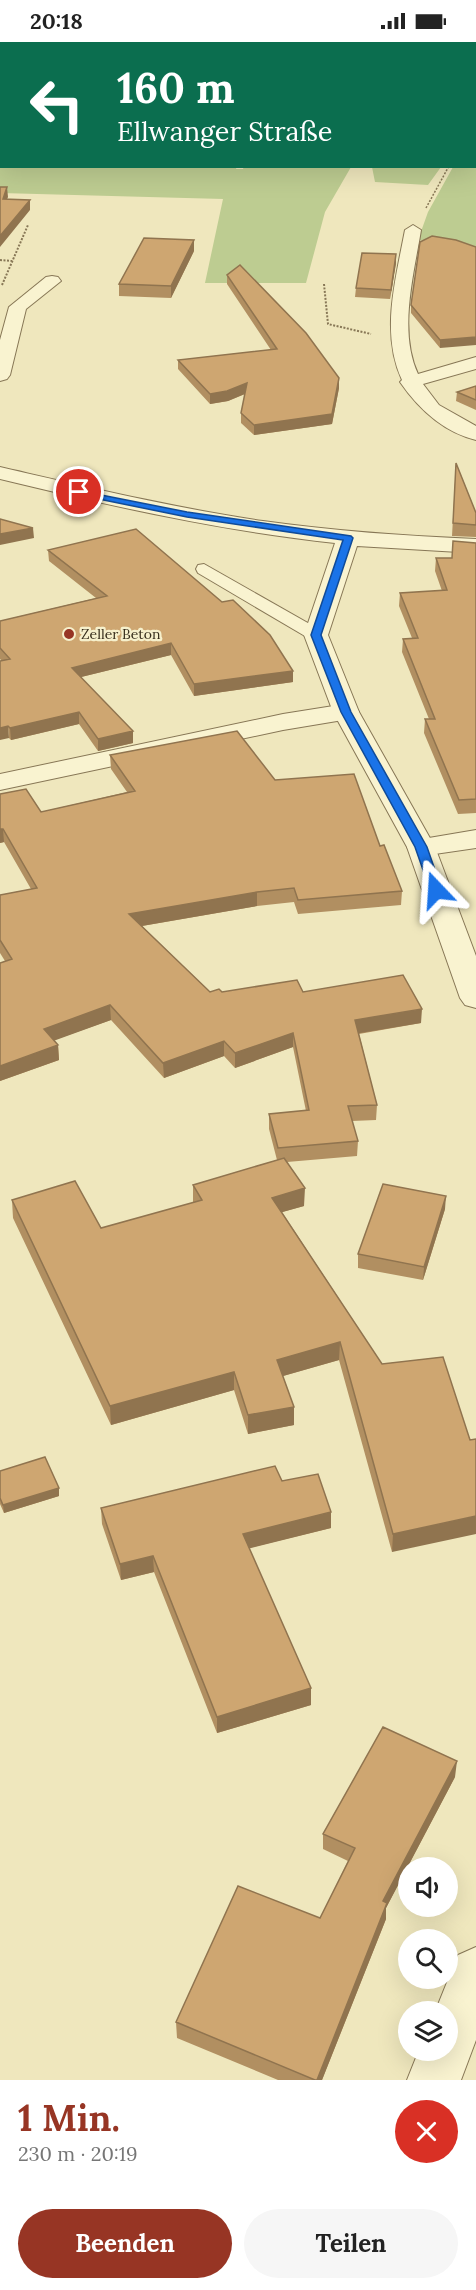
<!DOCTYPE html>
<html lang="de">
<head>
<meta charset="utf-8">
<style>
  :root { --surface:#fff; --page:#f6f6f6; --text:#222; --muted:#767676; --accent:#973524 }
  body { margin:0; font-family:Lora,serif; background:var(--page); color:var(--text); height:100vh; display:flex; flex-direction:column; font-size:22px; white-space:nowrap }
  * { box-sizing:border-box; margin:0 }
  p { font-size:20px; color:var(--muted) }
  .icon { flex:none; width:33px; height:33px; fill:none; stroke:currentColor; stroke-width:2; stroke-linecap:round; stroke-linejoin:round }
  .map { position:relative; height:2038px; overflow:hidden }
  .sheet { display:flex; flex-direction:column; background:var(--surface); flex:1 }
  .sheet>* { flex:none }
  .banner { position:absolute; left:0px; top:0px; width:477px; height:126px; box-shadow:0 6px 24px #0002; background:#0b6e4f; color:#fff; overflow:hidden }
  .tools { position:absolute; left:398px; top:1815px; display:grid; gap:12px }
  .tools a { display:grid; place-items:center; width:60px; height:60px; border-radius:50%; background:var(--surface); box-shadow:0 6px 24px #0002; font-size:30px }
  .pin { position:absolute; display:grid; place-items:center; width:51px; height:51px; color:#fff; margin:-26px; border:3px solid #fff; border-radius:50%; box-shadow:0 2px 6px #0007 }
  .me { position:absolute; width:66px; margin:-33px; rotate:340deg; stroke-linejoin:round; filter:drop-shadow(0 0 4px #0008) }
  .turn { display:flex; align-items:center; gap:21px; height:126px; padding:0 18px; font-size:27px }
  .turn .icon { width:78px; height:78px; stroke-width:2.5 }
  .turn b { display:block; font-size:42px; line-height:51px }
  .round { display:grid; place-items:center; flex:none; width:63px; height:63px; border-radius:32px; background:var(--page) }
  .overview { display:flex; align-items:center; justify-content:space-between; height:102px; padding:0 18px }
  h1 { font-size:36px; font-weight:700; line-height:45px; color:var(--accent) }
  .action { display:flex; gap:12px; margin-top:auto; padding:12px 18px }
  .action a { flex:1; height:69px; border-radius:36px; background:var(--accent); color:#fff; font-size:24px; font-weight:700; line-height:69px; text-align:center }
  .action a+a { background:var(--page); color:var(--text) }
  .status { display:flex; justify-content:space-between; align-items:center; height:42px; padding:0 30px; background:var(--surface); direction:ltr }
  .status svg { height:16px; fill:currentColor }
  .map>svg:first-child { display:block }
  .green { fill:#bdcc91 }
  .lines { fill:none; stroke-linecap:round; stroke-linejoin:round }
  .stream { fill:#688d89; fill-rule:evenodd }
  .service-casing { stroke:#877756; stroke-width:2 }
  .minor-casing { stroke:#877756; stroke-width:2 }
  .tertiary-casing { stroke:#877756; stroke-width:2 }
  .path-far1 { stroke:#877756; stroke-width:1.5; stroke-dasharray:2 1.5; stroke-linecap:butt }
  .path { stroke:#877756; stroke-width:2; stroke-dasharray:2 1.5; stroke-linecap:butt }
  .service { fill:#f9f3d0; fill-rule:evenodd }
  .minor { fill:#f9f3d0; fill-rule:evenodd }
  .tertiary { fill:#f9f3d0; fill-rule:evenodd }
  .wall { fill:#b18f61 }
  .shaded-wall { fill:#90744f }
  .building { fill:#cea671; stroke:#90744f; stroke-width:1.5 }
  .route { fill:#1a73e8; stroke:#114b97; stroke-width:1.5 }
  .poi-dot { fill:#973524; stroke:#f6f0cc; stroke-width:2 }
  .labels { text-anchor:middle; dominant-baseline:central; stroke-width:4.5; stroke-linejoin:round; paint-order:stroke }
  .far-poi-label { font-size:14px; fill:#352c1b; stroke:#f6f0cc; text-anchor:start }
</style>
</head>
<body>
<div class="status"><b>20:18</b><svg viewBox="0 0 49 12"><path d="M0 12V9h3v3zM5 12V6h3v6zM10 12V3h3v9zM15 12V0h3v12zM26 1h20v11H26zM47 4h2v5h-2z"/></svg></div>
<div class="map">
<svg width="476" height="2038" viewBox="0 0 476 2038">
  <rect width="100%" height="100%" fill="#efe7bd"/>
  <path class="green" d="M 0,0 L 374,1 L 2,2 L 2,124 L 237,124 L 236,127 L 243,127 L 244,124 L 351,125 L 325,170 L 306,241 L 205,241 L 223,157 L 0,151 Z
    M 476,89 L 476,212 L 449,203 L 418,198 L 428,170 L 453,125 L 476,124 Z
    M 372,125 L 372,124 L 441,125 L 428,143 L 375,140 Z"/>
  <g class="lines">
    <path class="stream" d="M 295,0 L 332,2 L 299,2 Z"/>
    <g class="service-casing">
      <path id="service" d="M 204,522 L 322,589 L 325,593 L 322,597 L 310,597 L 198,531 L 196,527 L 198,523 Z"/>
    </g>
    <g class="minor-casing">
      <path id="minor" d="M 413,183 L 421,188 C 414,232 398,289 418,332 L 476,315 L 476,327 L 423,342 L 439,363 L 476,384 L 476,398 C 443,390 418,366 400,340 L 402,338 C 380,291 396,236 405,188 Z
        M 52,234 L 58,235 L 61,239 L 26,267 L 10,333 L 7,337 L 0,339 L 0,298 L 9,265 L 46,235 Z
        M 346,662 L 355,664 L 359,670 L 355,676 L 283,688 L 0,748 L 0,732 L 283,672 Z
        M 476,788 L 476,806 L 421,814 L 411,811 L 407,805 L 411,799 Z"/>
    </g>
    <g class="tertiary-casing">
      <path id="tertiary" d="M 0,425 C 87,445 174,466 263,479 C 334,489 405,494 476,497 L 476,511 L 357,504 L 328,593 L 359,670 L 435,805 L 476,914 L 476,966 L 465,963 L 460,956 L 407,805 L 333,670 L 304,593 L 335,501 C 222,489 111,464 0,437 Z
        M 476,1905 L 476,1998 L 461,2038 L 407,2038 L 419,2008 L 447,2008 L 447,1970 L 435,1970 L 458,1913 Z"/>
    </g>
    <path class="path-far1" d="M 364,0 L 396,2
      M 426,166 L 449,124"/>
    <path class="path" d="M 0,218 L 12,219
      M 324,242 L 328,282 L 371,292
      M 2,243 L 28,183"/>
    <use href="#service" class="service"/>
    <use href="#minor" class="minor"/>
    <use href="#tertiary" class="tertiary"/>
  </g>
  <path class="wall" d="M 456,198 L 440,306 L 411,271 L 411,263 Z
    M 194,209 L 171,256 L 119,254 L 119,242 Z
    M 396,221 L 390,257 L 355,255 L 356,246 Z
    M 227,233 L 339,336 L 339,346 L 332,382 L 254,393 L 241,381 L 241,371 L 245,352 L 228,359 L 210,362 L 178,327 L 178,318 L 271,308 L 227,242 Z
    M 476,344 L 476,368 L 456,359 L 457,350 Z
    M 456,421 L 476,471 L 476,495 L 452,494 Z
    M 476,501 L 476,771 L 458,772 L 424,691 L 425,677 L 429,677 L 402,610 L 403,597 L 412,596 L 399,564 L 400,551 L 442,549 L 435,529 L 436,516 L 452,516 Z
    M 48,508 L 293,640 L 194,654 L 171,613 L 81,635 L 133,701 L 98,709 L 79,682 L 11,698 L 9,696 L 2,619 L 0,617 L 0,579 L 96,556 L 49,519 Z
    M 110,713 L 275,738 L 380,804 L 402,849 L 401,863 L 298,872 L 294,860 L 257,864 L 142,884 L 210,950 L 303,950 L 421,981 L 359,992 L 377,1063 L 376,1078 L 352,1079 L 358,1099 L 357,1114 L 287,1120 L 304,1164 L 282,1170 L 382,1322 L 443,1315 L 392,1510 L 339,1318 L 283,1334 L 294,1365 L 294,1383 L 248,1392 L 234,1348 L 111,1383 L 13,1176 L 12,1158 L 101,1186 L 193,1161 L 193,1143 L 277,1118 L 269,1087 L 269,1072 L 306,1069 L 293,1005 L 235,1026 L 224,1014 L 164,1036 L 111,978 L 54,998 L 58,1003 L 59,1018 L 0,1039 L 0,921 L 5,919 L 0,911 L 0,853 L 31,847 L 4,800 L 0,801 L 0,752 L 41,770 L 127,750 L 111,727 Z
    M 445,1167 L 423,1238 L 358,1226 L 358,1212 Z
    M 0,1429 L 59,1454 L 4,1471 L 0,1462 Z
    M 282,1439 L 331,1486 L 249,1506 L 311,1646 L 311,1663 L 217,1691 L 154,1530 L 121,1538 L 102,1482 L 101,1466 Z
    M 455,1735 L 386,1866 L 386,1877 L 322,2038 L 278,2038 L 177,1996 L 176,1980 L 320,1876 L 348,1819 L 323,1807 L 323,1792 Z"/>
  <path class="shaded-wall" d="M 7,145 L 8,155 L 3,167 L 3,157 Z
    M 30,158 L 30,168 L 0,205 L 0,194 Z
    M 194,198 L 194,209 L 171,256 L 171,244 Z
    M 396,212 L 396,221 L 390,257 L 391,248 Z
    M 476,295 L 476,303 L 440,306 L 440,298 Z
    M 339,336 L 339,346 L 332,382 L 254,393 L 254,383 Z
    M 247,341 L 247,351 L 228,359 L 210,362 L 210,352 Z
    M 33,486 L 34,496 L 0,503 L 0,492 Z
    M 171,601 L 171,613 L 73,637 L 72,626 Z
    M 293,629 L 293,640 L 194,654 L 194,642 Z
    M 79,670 L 79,682 L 11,698 L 10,686 Z
    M 8,684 L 9,696 L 0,698 L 0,686 Z
    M 133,689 L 133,701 L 98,709 L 98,697 Z
    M 0,787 L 3,787 L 4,800 L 0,801 Z
    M 257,850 L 257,864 L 130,886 L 129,872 Z
    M 110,963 L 111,978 L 45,1002 L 44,987 Z
    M 422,967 L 421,981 L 354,992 L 355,978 Z
    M 293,991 L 293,1005 L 235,1026 L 235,1011 Z
    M 224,999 L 224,1014 L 164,1036 L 163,1021 Z
    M 58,1003 L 59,1018 L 0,1039 L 0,1024 Z
    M 305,1146 L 304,1164 L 272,1173 L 272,1156 Z
    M 446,1154 L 445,1167 L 423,1238 L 424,1225 Z
    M 340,1300 L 339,1318 L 276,1336 L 277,1318 Z
    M 234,1330 L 234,1348 L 111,1383 L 110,1364 Z
    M 294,1365 L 294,1383 L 248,1392 L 248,1373 Z
    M 59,1446 L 59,1454 L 4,1471 L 3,1463 Z
    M 331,1470 L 331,1486 L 243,1508 L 243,1492 Z
    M 476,1474 L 476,1492 L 392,1510 L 393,1492 Z
    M 153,1514 L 154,1530 L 121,1538 L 120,1522 Z
    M 311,1646 L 311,1663 L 217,1691 L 217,1675 Z
    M 457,1719 L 455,1735 L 386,1866 L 386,1877 L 322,2038 L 317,2038 L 383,1859 Z"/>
  <path class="building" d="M 0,145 L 7,145 L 3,157 L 30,158 L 0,194 Z
    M 432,194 L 456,198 L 476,205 L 476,295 L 440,298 L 411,263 L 420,200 Z
    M 144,196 L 194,198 L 171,244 L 119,242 Z
    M 362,211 L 396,212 L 391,248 L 356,246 Z
    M 240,223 L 306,291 L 339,336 L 332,372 L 254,383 L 241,371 L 247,341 L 227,349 L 210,352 L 178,318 L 277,307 L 227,233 Z
    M 476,344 L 476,358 L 457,350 Z
    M 456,421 L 476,471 L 476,483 L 453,481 Z
    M 0,477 L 33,486 L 0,492 Z
    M 136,487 L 222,560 L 233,558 L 270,593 L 293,629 L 194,642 L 171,601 L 72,626 L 133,689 L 98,697 L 79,670 L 10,686 L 8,684 L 0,686 L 0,619 L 10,617 L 0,606 L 0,579 L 107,554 L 48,508 Z
    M 453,499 L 476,501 L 476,757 L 459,758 L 425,677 L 435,677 L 403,597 L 418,596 L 400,551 L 447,548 L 436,516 L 452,516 Z
    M 237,689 L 275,738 L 354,732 L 380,804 L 384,803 L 402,849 L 298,858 L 294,846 L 257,850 L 129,872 L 210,950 L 219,947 L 222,950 L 297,938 L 303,950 L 403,933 L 422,967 L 355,978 L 377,1063 L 348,1064 L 358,1099 L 278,1106 L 269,1072 L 309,1068 L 293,991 L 235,1011 L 224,999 L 163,1021 L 110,963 L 44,987 L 58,1003 L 0,1024 L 0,921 L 12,917 L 0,898 L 0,853 L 37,846 L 3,787 L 0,787 L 0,752 L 26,747 L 41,770 L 135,749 L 110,713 Z
    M 284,1116 L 305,1146 L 272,1156 L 382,1322 L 443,1315 L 470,1398 L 476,1397 L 476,1474 L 393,1492 L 340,1300 L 277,1318 L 294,1365 L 248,1373 L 234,1330 L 110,1364 L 12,1158 L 75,1139 L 101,1186 L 202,1158 L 193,1143 Z
    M 383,1142 L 446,1154 L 424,1225 L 358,1212 Z
    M 45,1415 L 59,1446 L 3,1463 L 0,1456 L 0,1429 Z
    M 275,1424 L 282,1439 L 318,1432 L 331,1470 L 243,1492 L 311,1646 L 217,1675 L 153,1514 L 120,1522 L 101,1466 Z
    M 383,1685 L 457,1719 L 383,1859 L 387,1861 L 317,2038 L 315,2038 L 176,1980 L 238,1844 L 320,1876 L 355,1806 L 323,1792 Z"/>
  <path class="route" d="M 76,448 L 187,470 L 351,494 L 353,496 L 321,593 L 351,670 L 427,805 L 442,848 L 441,850 L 436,851 L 430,848 L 415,805 L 341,670 L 311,593 L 343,498 L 187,475 L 79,453 L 76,452 Z"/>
  <circle class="poi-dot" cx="69" cy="592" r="6"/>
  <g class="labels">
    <g class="far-poi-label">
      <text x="81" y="592">Zeller Beton</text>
    </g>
  </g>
</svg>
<div class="tools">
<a><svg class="icon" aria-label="sound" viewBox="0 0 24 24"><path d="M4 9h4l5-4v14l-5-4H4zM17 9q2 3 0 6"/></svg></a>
<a><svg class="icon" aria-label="search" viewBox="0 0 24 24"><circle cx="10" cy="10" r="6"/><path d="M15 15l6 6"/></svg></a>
<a><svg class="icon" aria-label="layers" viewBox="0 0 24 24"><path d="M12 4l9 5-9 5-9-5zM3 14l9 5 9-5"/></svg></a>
</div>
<div class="pin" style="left:79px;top:450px;background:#d93025"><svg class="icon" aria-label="arrive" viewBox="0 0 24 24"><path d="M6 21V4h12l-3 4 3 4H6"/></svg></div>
<svg class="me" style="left:436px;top:848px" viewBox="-20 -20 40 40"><path d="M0-17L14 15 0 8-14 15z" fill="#1a73e8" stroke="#fff" stroke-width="4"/></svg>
<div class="banner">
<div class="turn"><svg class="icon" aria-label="left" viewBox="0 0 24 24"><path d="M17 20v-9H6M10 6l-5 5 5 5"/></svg><div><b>160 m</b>Ellwanger Straße</div></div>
</div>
</div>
<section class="sheet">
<div class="overview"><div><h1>1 Min.</h1><p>230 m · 20:19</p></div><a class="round" style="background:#d93025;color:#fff"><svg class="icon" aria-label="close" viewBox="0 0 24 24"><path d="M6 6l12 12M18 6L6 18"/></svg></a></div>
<div class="action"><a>Beenden</a><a>Teilen</a></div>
</section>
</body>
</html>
